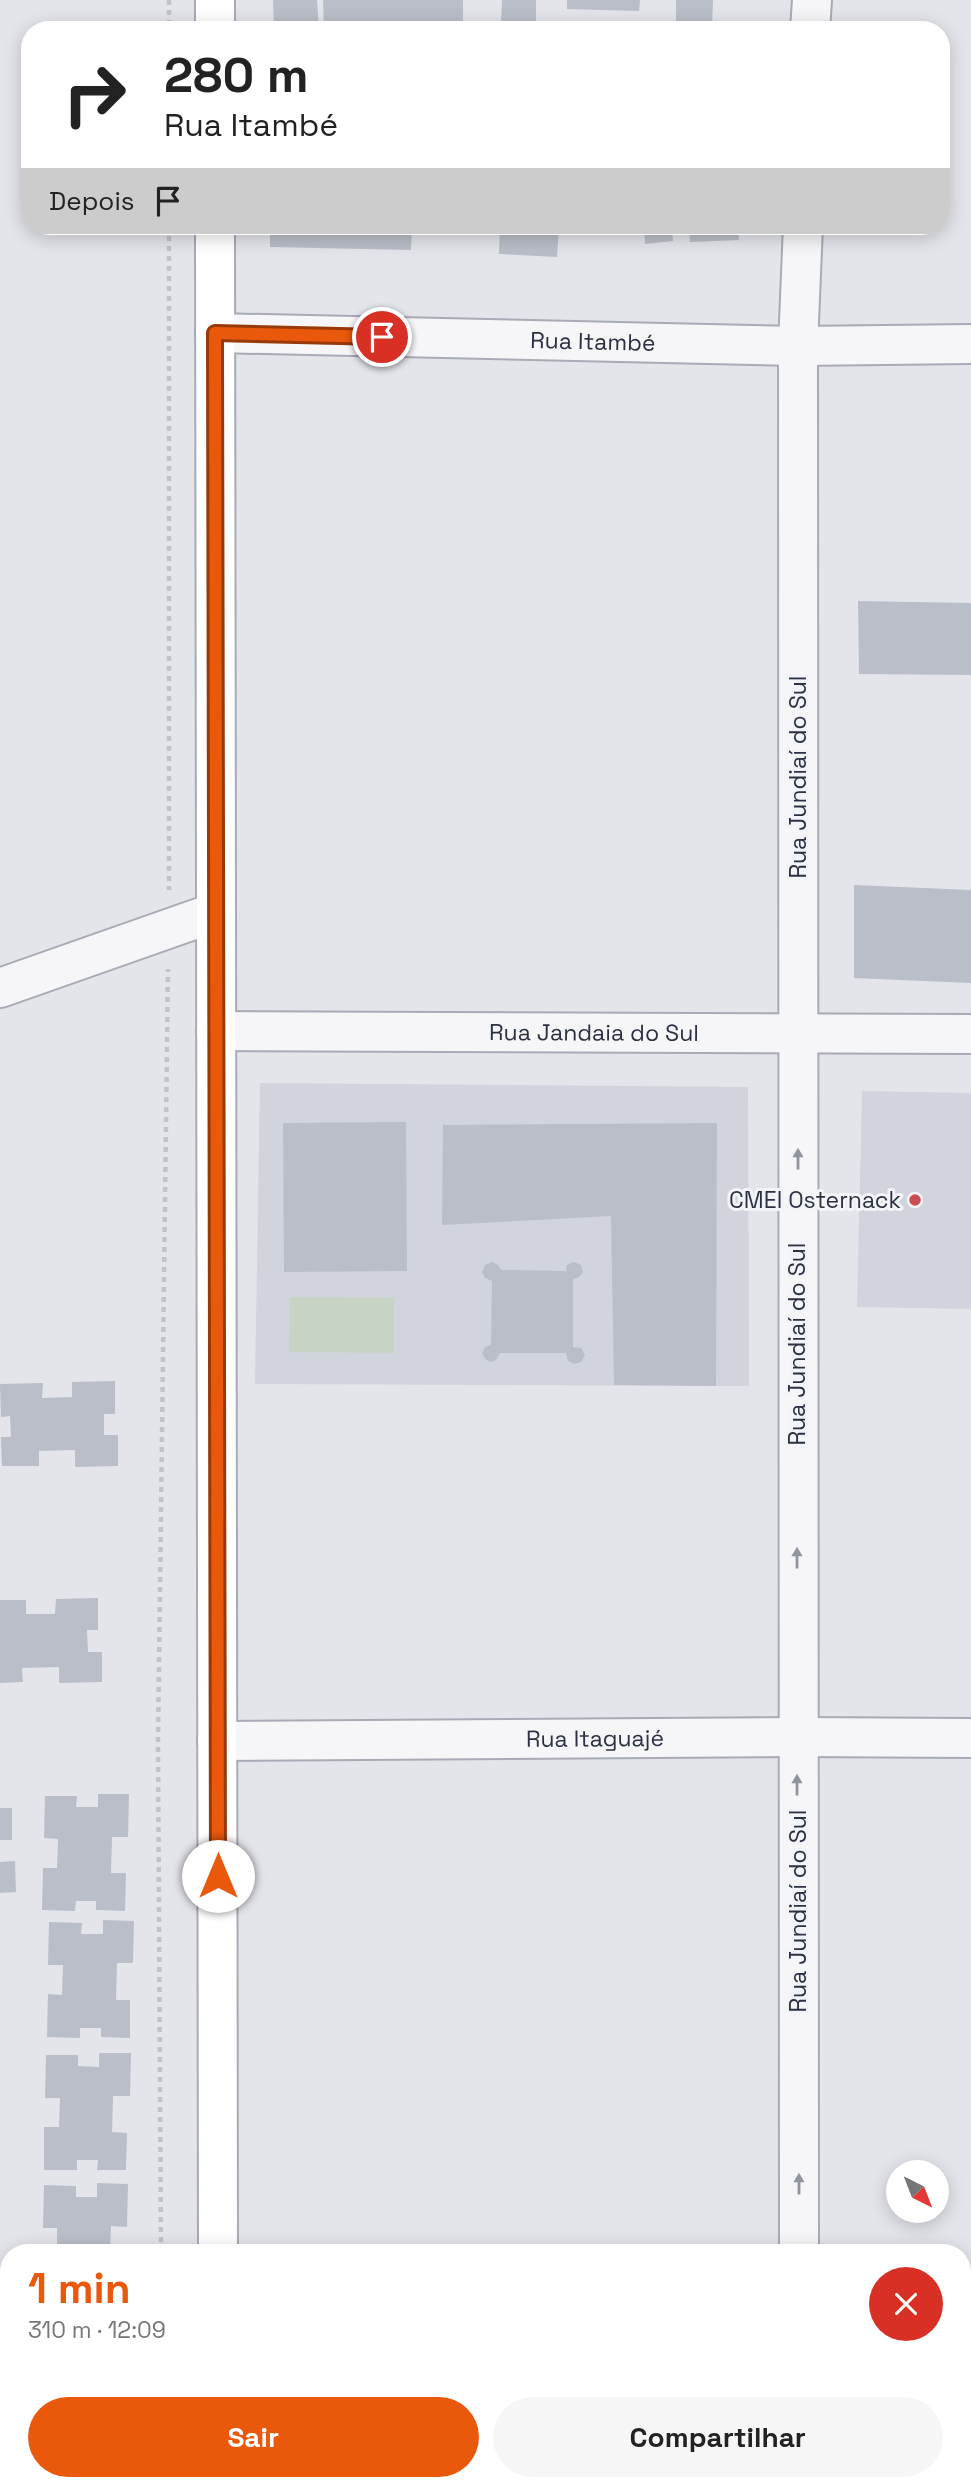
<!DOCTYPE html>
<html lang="pt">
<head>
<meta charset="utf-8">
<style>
  :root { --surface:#fff; --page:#f6f6f6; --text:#222; --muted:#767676; --accent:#ea580c }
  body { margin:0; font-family:"Space Grotesk",sans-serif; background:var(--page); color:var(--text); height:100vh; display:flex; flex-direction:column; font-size:26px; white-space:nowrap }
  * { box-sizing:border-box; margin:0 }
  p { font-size:23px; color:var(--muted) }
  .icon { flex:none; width:38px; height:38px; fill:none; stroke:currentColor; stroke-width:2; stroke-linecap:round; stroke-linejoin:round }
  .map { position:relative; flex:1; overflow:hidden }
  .side { position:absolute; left:0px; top:2244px; width:971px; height:247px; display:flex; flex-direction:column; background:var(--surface); border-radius:28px 28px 0 0; box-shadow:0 4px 18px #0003 }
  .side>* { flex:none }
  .banner { position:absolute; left:21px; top:21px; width:929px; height:214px; border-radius:28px; box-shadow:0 4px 18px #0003; background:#fff; color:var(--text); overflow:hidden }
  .needle { width:46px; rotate:138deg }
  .controls { position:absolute; left:886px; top:2160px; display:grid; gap:14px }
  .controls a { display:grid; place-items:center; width:63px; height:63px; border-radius:50%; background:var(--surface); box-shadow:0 4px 18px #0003; font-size:35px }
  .pin { position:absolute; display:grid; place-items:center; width:60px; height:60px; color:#fff; margin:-30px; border:4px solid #fff; border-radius:50%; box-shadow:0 2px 7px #0007 }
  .me { position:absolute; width:77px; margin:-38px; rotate:0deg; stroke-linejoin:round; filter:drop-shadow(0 0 5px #0008) }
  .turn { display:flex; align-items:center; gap:24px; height:147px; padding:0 28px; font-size:32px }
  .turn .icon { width:91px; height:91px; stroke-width:2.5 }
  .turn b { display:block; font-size:49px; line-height:60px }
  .then { display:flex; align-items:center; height:66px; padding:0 28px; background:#0003; gap:14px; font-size:26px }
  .round { display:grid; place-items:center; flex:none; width:74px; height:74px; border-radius:37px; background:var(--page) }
  .summary { display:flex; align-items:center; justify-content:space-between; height:119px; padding:0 28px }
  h1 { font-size:42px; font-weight:700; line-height:52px; color:var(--accent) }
  .cta { display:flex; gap:14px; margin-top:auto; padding:14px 28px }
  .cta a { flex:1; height:80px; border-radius:42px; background:var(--accent); color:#fff; font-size:28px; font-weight:700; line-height:80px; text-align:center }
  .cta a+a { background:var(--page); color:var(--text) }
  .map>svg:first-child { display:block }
  .built { fill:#d1d4dd }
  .green { fill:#c7d4c4 }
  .building { fill:#babec8 }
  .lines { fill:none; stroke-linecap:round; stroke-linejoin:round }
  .minor-casing { stroke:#a8abb5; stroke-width:42 }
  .secondary-casing { stroke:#a8abb5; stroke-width:42 }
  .path { stroke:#c1c3ca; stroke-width:4.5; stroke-dasharray:5 5; stroke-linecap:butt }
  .minor { stroke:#f6f6f9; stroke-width:38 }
  .secondary { stroke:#fff; stroke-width:38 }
  .oneway { fill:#90949e }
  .route-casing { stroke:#983908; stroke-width:18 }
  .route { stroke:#ea580c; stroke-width:12 }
  .poi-dot { fill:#cc4c52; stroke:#f3f4f8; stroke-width:2.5 }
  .labels { text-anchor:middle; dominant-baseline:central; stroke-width:6; stroke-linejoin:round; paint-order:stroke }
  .street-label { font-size:23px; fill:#2b3143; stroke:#f3f4f8 }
  .poi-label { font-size:23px; fill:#2b3143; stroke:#f3f4f8; text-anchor:end }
</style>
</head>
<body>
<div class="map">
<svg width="971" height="2490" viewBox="0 0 971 2490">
  <rect width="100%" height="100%" fill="#e3e5eb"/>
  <path class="built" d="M 260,1083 L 748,1087 L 749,1386 L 255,1384 Z
    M 862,1091 L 971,1093 L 971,1309 L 857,1307 Z"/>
  <path class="green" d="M 290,1297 L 394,1298 L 394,1353 L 289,1352 Z"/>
  <path class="building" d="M 273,0 L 317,0 L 319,29 L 274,30 Z
    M 323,0 L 463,0 L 463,28 L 324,30 Z
    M 502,0 L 536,0 L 536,22 L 501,22 Z
    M 567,0 L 640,0 L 639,11 L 567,9 Z
    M 676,0 L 713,0 L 712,28 L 676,28 Z
    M 270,226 L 412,226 L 411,250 L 270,247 Z
    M 500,226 L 559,226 L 557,257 L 499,254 Z
    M 644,226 L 680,226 L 672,230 L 673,241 L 645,244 Z
    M 689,226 L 738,226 L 739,240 L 690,242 Z
    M 858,601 L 971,603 L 971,675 L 859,674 Z
    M 854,885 L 971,890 L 971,983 L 854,978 Z
    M 406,1122 L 407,1271 L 284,1272 L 283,1123 Z
    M 717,1123 L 716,1386 L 614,1385 L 611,1216 L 442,1225 L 443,1125 Z
    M 492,1262 L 498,1265 L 501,1270 L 566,1271 L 567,1265 L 574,1262 L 581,1265 L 583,1272 L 579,1277 L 573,1279 L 573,1347 L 581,1348 L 585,1355 L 581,1362 L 574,1364 L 568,1361 L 566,1353 L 500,1353 L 496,1360 L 491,1362 L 485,1359 L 482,1353 L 485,1347 L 491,1345 L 492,1281 L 485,1278 L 482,1272 L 485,1265 Z
    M 115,1381 L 115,1414 L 104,1414 L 104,1435 L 118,1435 L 118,1466 L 75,1467 L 75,1450 L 39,1451 L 39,1466 L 2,1466 L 1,1437 L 11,1437 L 10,1416 L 1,1417 L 0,1384 L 43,1383 L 42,1398 L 72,1397 L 72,1382 Z
    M 98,1598 L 98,1630 L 87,1630 L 88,1652 L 102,1652 L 102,1682 L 59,1683 L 59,1667 L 22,1668 L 23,1682 L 0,1683 L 0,1600 L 26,1600 L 26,1614 L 55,1614 L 56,1599 Z
    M 98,1794 L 129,1794 L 128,1837 L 112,1837 L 111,1873 L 126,1873 L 125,1911 L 96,1910 L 96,1901 L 76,1901 L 75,1911 L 42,1910 L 43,1868 L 57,1868 L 58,1839 L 44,1838 L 45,1796 L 77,1796 L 76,1807 L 98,1807 Z
    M 0,1808 L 12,1808 L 12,1840 L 0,1840 Z
    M 15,1861 L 16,1892 L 0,1893 L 0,1862 Z
    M 103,1920 L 134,1921 L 133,1963 L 117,1963 L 116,2000 L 130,2000 L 130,2038 L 101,2037 L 101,2028 L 80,2028 L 80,2038 L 47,2037 L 48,1994 L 62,1995 L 63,1965 L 48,1965 L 49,1922 L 82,1923 L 81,1934 L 103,1934 Z
    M 99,2053 L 131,2053 L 130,2096 L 113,2096 L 112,2132 L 127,2133 L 126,2170 L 97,2170 L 98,2160 L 77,2160 L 77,2170 L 44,2170 L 44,2127 L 59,2127 L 60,2098 L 45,2098 L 46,2055 L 78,2055 L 78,2066 L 99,2067 Z
    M 97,2183 L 128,2184 L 127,2227 L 111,2226 L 110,2252 L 57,2252 L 57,2228 L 43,2228 L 44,2185 L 76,2186 L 76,2197 L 97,2197 Z"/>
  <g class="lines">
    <g class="minor-casing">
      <g id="minor">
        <path d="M 810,30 L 812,0"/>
        <path id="s1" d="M 215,333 L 798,346 L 971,344"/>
        <path d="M 0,988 L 216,912"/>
        <path id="s2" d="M 216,1031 L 971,1034"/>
        <path id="s3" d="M 217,1741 L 797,1737 L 971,1738"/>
        <path d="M 799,2252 L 798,346 L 803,226"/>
        <path d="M 799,2482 L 800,2490"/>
      </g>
    </g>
    <g class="secondary-casing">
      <path id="secondary" d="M 215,0 L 215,30
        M 215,226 L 218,2252
        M 219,2482 L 219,2490"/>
    </g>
    <path class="path" d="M 169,0 L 169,30
      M 169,226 L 169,890
      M 161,2252 L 158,1744 L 168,969
      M 162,2482 L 162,2490"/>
    <use href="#minor" class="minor"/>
    <use href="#secondary" class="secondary"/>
  </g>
  <defs><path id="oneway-solid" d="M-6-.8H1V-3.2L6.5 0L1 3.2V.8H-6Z" transform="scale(1.75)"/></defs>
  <g class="oneway">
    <use href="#oneway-solid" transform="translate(798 1159) rotate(-90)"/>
    <use href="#oneway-solid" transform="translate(797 1558) rotate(-90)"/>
    <use href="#oneway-solid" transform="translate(797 1785) rotate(-90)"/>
    <use href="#oneway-solid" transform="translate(799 2184) rotate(-90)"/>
  </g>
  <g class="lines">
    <g class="route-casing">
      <path id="route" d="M 218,1876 L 215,333 L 382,337"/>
    </g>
    <use href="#route" class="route"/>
  </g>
  <circle class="poi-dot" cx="915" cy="1200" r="7"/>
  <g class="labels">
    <g class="street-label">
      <text stroke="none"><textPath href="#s1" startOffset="378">Rua Itambé</textPath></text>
      <text transform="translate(798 777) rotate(-90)">Rua Jundiaí do Sul</text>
      <text stroke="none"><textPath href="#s2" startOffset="378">Rua Jandaia do Sul</textPath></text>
      <text transform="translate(797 1344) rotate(-90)">Rua Jundiaí do Sul</text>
      <text stroke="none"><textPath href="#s3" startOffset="378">Rua Itaguajé</textPath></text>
      <text transform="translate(798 1911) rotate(-90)">Rua Jundiaí do Sul</text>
    </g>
    <g class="poi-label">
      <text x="901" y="1200">CMEI Osternack</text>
    </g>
  </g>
</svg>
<div class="controls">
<a><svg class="needle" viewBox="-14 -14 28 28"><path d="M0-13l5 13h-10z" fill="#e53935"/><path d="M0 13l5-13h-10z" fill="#767676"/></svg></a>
</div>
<div class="pin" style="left:382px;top:337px;background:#d93025"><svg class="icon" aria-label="arrive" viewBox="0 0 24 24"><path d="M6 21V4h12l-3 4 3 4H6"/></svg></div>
<svg class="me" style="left:218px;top:1876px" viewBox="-20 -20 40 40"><circle r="19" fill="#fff"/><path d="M0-13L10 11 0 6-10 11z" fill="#ea580c"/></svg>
<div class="banner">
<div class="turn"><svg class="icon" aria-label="right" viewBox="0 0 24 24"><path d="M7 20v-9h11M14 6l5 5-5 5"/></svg><div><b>280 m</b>Rua Itambé</div></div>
<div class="then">Depois<svg class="icon" aria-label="arrive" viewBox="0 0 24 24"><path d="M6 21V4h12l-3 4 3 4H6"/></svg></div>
</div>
<section class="side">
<div class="summary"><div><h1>1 min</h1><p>310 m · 12:09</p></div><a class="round" style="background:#d93025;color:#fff"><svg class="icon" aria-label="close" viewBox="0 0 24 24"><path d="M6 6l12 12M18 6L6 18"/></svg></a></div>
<div class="cta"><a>Sair</a><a>Compartilhar</a></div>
</section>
</div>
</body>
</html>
